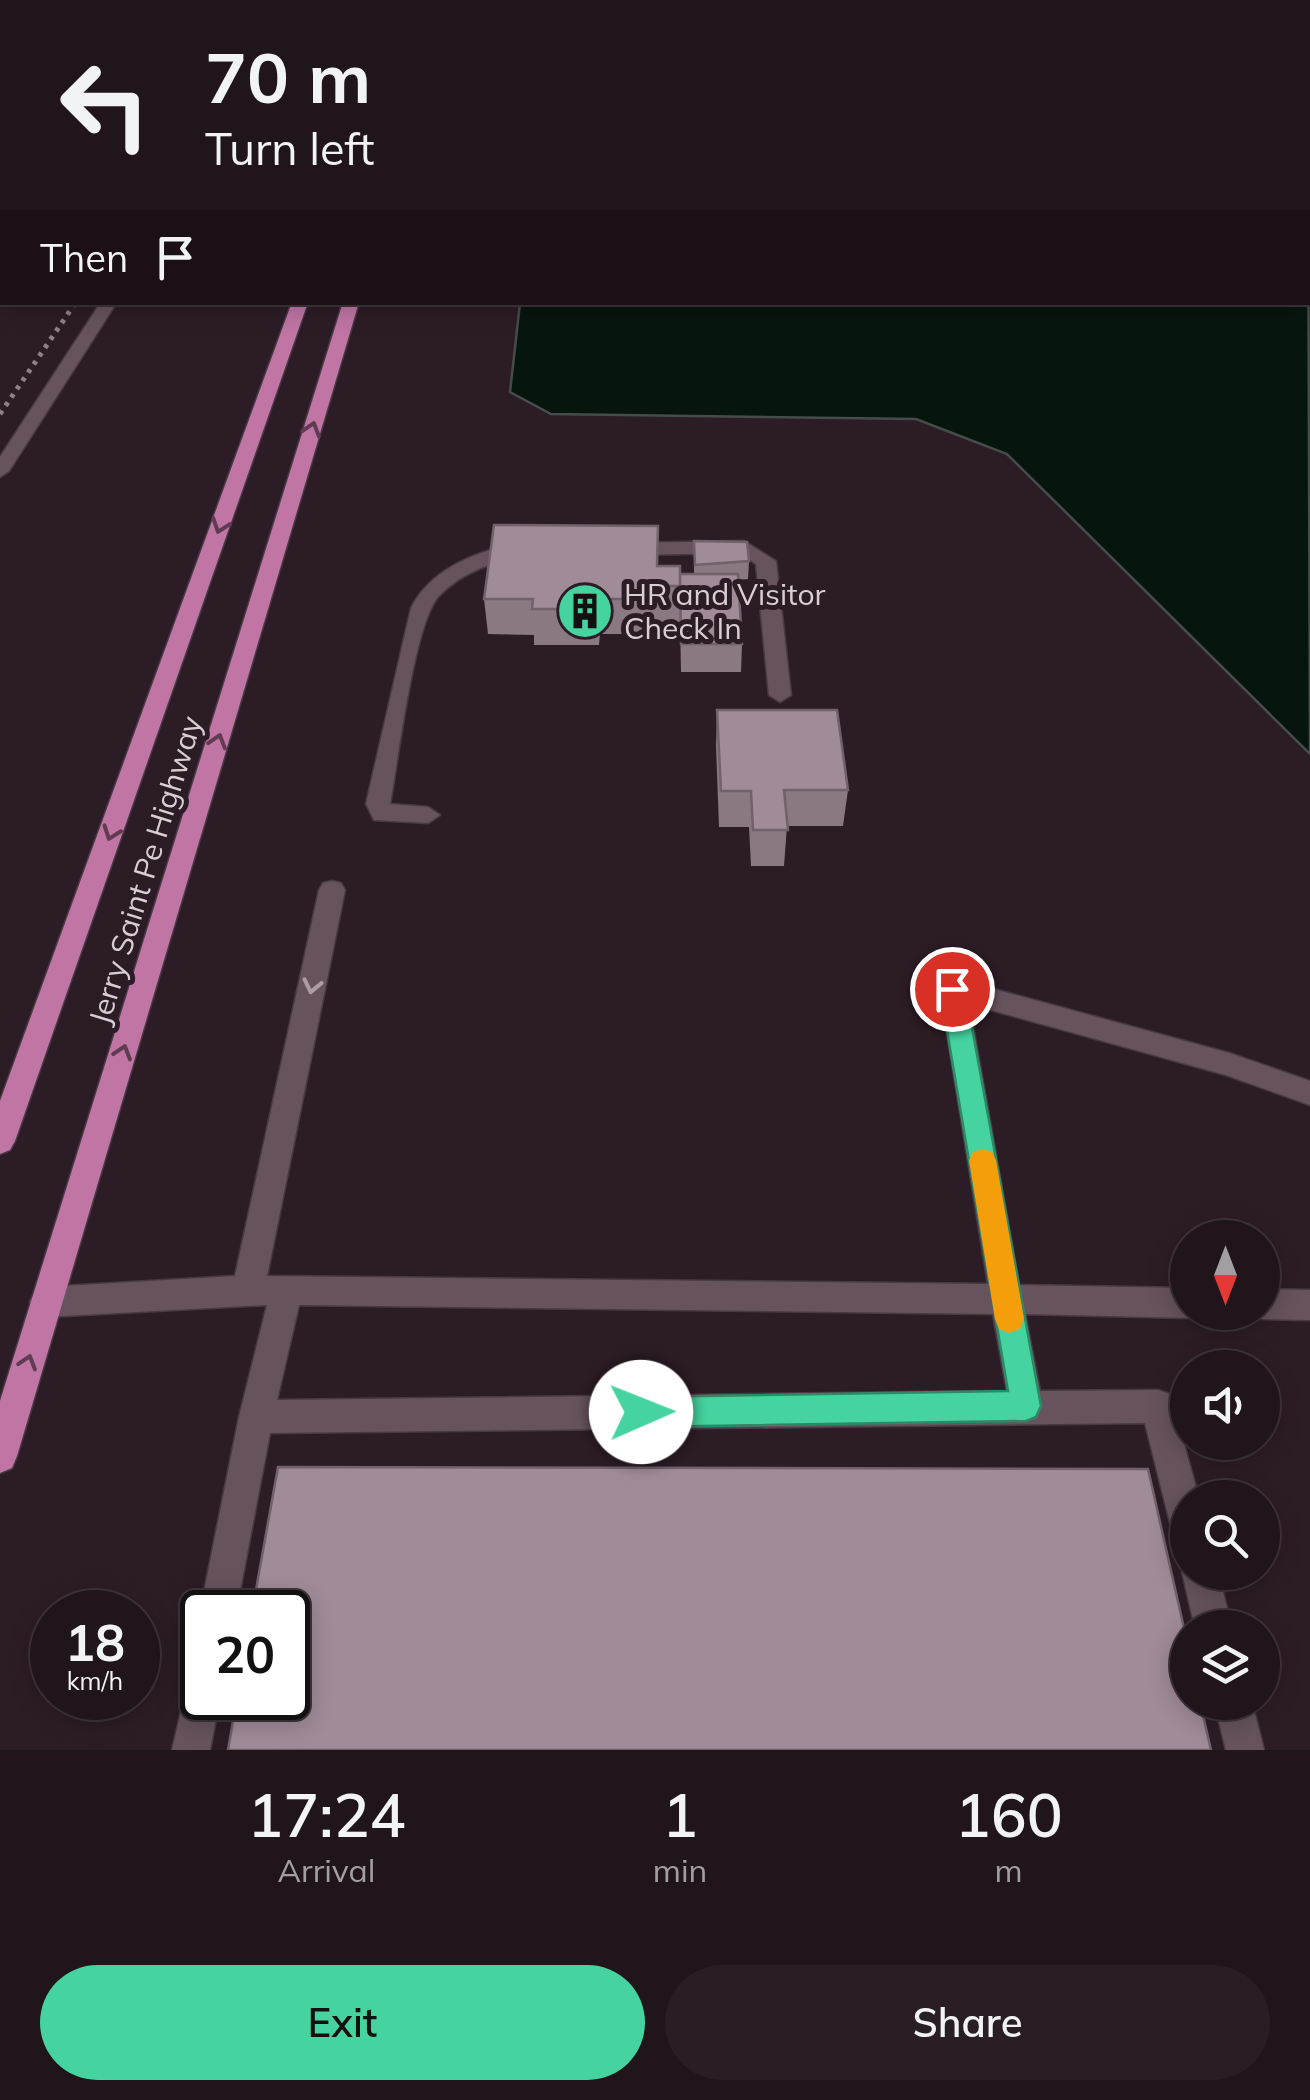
<!DOCTYPE html>
<html lang="en">
<head>
<meta charset="utf-8">
<style>
  :root { --surface:#21151c; --page:#291e25; --text:#f1f3f6; --muted:#a29fa3; --line:#3e343b; --accent:#45d49f }
  body { margin:0; font-family:Mulish,sans-serif; background:var(--page); color:var(--text); height:100vh; display:flex; flex-direction:column; font-size:38px; white-space:nowrap }
  * { box-sizing:border-box; margin:0 }
  p { font-size:32px; color:var(--muted) }
  .icon { flex:none; width:55px; height:55px; fill:none; stroke:currentColor; stroke-width:2; stroke-linecap:round; stroke-linejoin:round }
  .map { position:relative; height:1750px; overflow:hidden }
  .drawer { display:flex; flex-direction:column; background:var(--surface); flex:1 }
  .drawer>* { flex:none }
  .top-card { position:absolute; left:0px; top:0px; width:1310px; height:305px; box-shadow:0 5px 25px #0003,0 0 0 2px var(--line); background:#21151c; color:var(--text); overflow:hidden }
  .needle { width:65px; rotate:180deg }
  .buttons { position:absolute; left:1170px; top:1220px; display:grid; gap:20px }
  .buttons a { display:grid; place-items:center; width:110px; height:110px; border-radius:50%; background:var(--surface); box-shadow:0 5px 25px #0003,0 0 0 2px var(--line); font-size:50px }
  .speed { position:absolute; left:30px; top:1590px; display:flex; gap:20px; font-size:50px; font-weight:700; text-align:center }
  .speed>* { display:grid; place-content:center; width:130px; height:130px; border-radius:50%; background:var(--surface); box-shadow:0 5px 25px #0003,0 0 0 2px var(--line); line-height:1 }
  .speed small { font-size:25px; font-weight:400 }
  .speed .limit { border:5px solid #111; border-radius:15px; background:#fff; color:#111 }
  .pin { position:absolute; display:grid; place-items:center; width:85px; height:85px; color:#fff; margin:-42px; border:5px solid #fff; border-radius:50%; box-shadow:0 2px 10px #0007 }
  .me { position:absolute; width:110px; margin:-55px; rotate:89deg; stroke-linejoin:round; filter:drop-shadow(0 0 8px #0008) }
  .turn { display:flex; align-items:center; gap:35px; height:210px; padding:0 40px; font-size:45px }
  .turn .icon { width:130px; height:130px; stroke-width:2.5 }
  .turn b { display:block; font-size:70px; line-height:85px }
  .then { display:flex; align-items:center; height:95px; padding:0 40px; background:#0003; gap:20px; font-size:38px }
  .eta { display:flex; justify-content:space-evenly; align-items:center; height:170px; text-align:center }
  .eta b { font-size:60px; font-weight:600; line-height:70px }
  .button { display:flex; gap:20px; margin-top:auto; padding:20px 40px }
  .button a { flex:1; height:115px; border-radius:60px; background:var(--accent); color:#111; font-size:40px; font-weight:600; line-height:115px; text-align:center }
  .button a+a { background:var(--page); color:var(--text) }
  .map>svg:first-child { display:block }
  .water { fill:#07150f; stroke:#464c4a; stroke-width:2.5 }
  .lines { fill:none; stroke-linecap:round; stroke-linejoin:round }
  .minor-casing { stroke:#473a42; stroke-width:3 }
  .major-casing { stroke:#473a42; stroke-width:3 }
  .minor { fill:#66535e; fill-rule:evenodd }
  .major { fill:#c075a5; fill-rule:evenodd }
  .rail { stroke:#8e8088; stroke-width:5; stroke-dasharray:4 6; stroke-linecap:butt }
  .wall { fill:#8a7883 }
  .building { fill:#a08b98; stroke:#70616a; stroke-width:2.5 }
  .oneway { stroke:#603b52 }
  .oneway2 { stroke:#ac9da5 }
  .route { fill:#45d49f; stroke:#2d8a67; stroke-width:2.5 }
  .slow { fill:#f59e0b }
  .labels { text-anchor:middle; dominant-baseline:central; stroke-width:10; stroke-linejoin:round; paint-order:stroke }
  .poi-label { font-size:30px; fill:#daced5; stroke:#2c1c26; text-anchor:start }
  .street-label { font-size:30px; fill:#daced5; stroke:#2c1c26 }
</style>
</head>
<body>
<div class="map">
<svg width="1310" height="1750" viewBox="0 0 1310 1750">
  <rect width="100%" height="100%" fill="#2c1c26"/>
  <path class="water" d="M 1308,152 L 1310,754 L 1007,454 L 916,419 L 551,414 L 510,392 L 520,303 L 1308,302 Z"/>
  <g class="lines">
    <g class="minor-casing">
      <path id="minor" d="M 1017,0 L 1029,0 L 1031,2 L 1019,2 Z
        M 1308,5 L 1310,5 L 1310,14 L 1308,14 Z
        M 1308,102 L 1310,102 L 1310,110 L 1308,110 Z
        M 0,117 L 2,118 L 2,126 L 0,125 Z
        M 101,302 L 117,302 L 9,471 L 0,477 L 0,457 Z
        M 744,541 L 776,561 L 791,695 L 780,702 L 769,695 L 756,564 L 740,553 L 626,555 L 616,549 L 626,543 Z
        M 509,545 L 521,544 L 531,550 L 528,554 C 495,562 464,570 439,596 C 414,622 398,762 390,804 L 428,807 L 440,815 L 428,823 L 374,820 L 366,804 L 411,608 C 430,571 470,554 509,545 Z
        M 332,881 L 341,883 L 345,890 L 267,1276 L 988,1284 L 940,989 L 944,982 L 953,978 L 1229,1053 L 1310,1081 L 1310,1105 L 1226,1075 L 969,1004 L 1019,1285 L 1188,1288 L 1188,1312 L 1200,1312 L 1188,1318 L 1025,1314 L 1040,1391 L 1158,1390 L 1170,1394 L 1199,1498 L 1188,1498 L 1188,1540 L 1176,1535 L 1170,1523 L 1145,1423 L 270,1433 L 236,1612 L 202,1612 L 202,1619 L 200,1612 L 239,1417 L 267,1305 L 46,1317 L 35,1312 L 30,1302 L 35,1292 L 46,1287 L 235,1276 L 319,890 L 323,883 ZM 299,1305 L 993,1314 L 1007,1391 L 277,1400 Z
        M 1262,1289 L 1310,1290 L 1310,1320 L 1262,1319 L 1251,1314 L 1262,1312 Z
        M 1187,1559 L 1188,1572 L 1218,1572 L 1232,1628 L 1195,1628 L 1182,1572 Z
        M 202,1671 L 202,1698 L 220,1698 L 210,1750 L 172,1750 L 189,1677 Z
        M 1214,1702 L 1252,1702 L 1264,1750 L 1226,1750 Z"/>
    </g>
    <g class="major-casing">
      <path id="major" d="M 292,302 L 308,302 L 15,1141 L 10,1150 L 0,1154 L 0,1101 Z
        M 343,302 L 359,302 L 17,1456 L 12,1468 L 0,1473 L 0,1401 Z"/>
    </g>
    <use href="#minor" class="minor"/>
    <use href="#major" class="major"/>
    <path class="rail" d="M 0,414 L 76,302"/>
  </g>
  <path class="wall" d="M 694,541 L 749,561 L 748,579 L 738,580 L 742,644 L 741,672 L 681,672 L 680,622 L 659,622 L 659,634 L 600,634 L 599,645 L 534,645 L 534,635 L 488,634 L 484,599 L 658,566 L 680,574 L 694,574 Z
    M 717,710 L 848,790 L 843,826 L 787,826 L 784,866 L 751,866 L 749,827 L 719,827 L 716,746 Z"/>
  <path class="building" d="M 494,525 L 658,526 L 657,566 L 680,566 L 680,586 L 659,586 L 659,599 L 598,599 L 598,609 L 532,609 L 533,599 L 484,599 Z
    M 694,541 L 747,542 L 749,561 L 695,565 Z
    M 680,574 L 738,574 L 742,644 L 681,644 Z
    M 717,710 L 837,710 L 848,790 L 784,790 L 788,830 L 753,830 L 751,791 L 721,791 Z
    M 278,1467 L 1148,1469 L 1188,1646 L 1188,1702 L 1200,1702 L 1211,1750 L 228,1750 L 237,1698 L 288,1698 L 288,1612 L 252,1612 Z"/>
  <defs><path id="oneway-chevron" d="M-2-3.5L2.5 0L-2 3.5" fill="none" stroke-width="1.6" stroke-linecap="round" stroke-linejoin="round" transform="scale(2.5)"/></defs>
  <g class="oneway">
    <use href="#oneway-chevron" transform="translate(312 429) rotate(-73)"/>
    <use href="#oneway-chevron" transform="translate(220 526) rotate(109)"/>
    <use href="#oneway-chevron" transform="translate(218 741) rotate(-73)"/>
    <use href="#oneway-chevron" transform="translate(111 833) rotate(110)"/>
    <use href="#oneway-chevron" transform="translate(123 1052) rotate(-73)"/>
    <use href="#oneway-chevron" transform="translate(28 1362) rotate(-73)"/>
  </g>
  <use class="oneway2" href="#oneway-chevron" transform="translate(312 986) rotate(102)"/>
  <path class="route" d="M 952,980 L 961,982 L 965,989 L 1041,1406 L 1036,1417 L 1026,1421 L 641,1427 L 630,1422 L 626,1412 L 630,1401 L 641,1397 L 1008,1391 L 940,989 L 944,982 Z"/>
  <path class="slow" d="M 982,1149 L 992,1152 L 996,1160 L 1024,1319 L 1020,1329 L 1009,1333 L 999,1329 L 995,1319 L 969,1160 L 973,1152 Z"/>
  <defs>
    <g id="building-disc" transform="scale(2.875)"><circle r="9.5" fill="#45d49f" stroke="#2c1c26"/><path d="M-4-6H4V6H1V3H-1V6H-4ZM-2.5-4.3h1.7v1.8h-1.7ZM.8-4.3h1.7v1.8H.8ZM-2.5-1h1.7V.8h-1.7ZM.8-1h1.7V.8H.8Z" fill="#111"/></g>
  </defs>
  <g fill-rule="evenodd">
    <use href="#building-disc" x="585" y="611"/>
  </g>
  <g class="labels">
    <g class="poi-label">
      <text x="624" y="594">HR and Visitor<tspan x="624" dy="34">Check In</tspan></text>
    </g>
    <g class="street-label">
      <text transform="translate(145 870) rotate(-73)">Jerry Saint Pe Highway</text>
    </g>
  </g>
</svg>
<div class="buttons">
<a><svg class="needle" viewBox="-14 -14 28 28"><path d="M0-13l5 13h-10z" fill="#e53935"/><path d="M0 13l5-13h-10z" fill="#a29fa3"/></svg></a>
<a><svg class="icon" aria-label="sound" viewBox="0 0 24 24"><path d="M4 9h4l5-4v14l-5-4H4zM17 9q2 3 0 6"/></svg></a>
<a><svg class="icon" aria-label="search" viewBox="0 0 24 24"><circle cx="10" cy="10" r="6"/><path d="M15 15l6 6"/></svg></a>
<a><svg class="icon" aria-label="layers" viewBox="0 0 24 24"><path d="M12 4l9 5-9 5-9-5zM3 14l9 5 9-5"/></svg></a>
</div>
<div class="speed"><div>18<small>km/h</small></div><div class="limit">20</div></div>
<div class="pin" style="left:952px;top:989px;background:#d93025"><svg class="icon" aria-label="arrive" viewBox="0 0 24 24"><path d="M6 21V4h12l-3 4 3 4H6"/></svg></div>
<svg class="me" style="left:641px;top:1412px" viewBox="-20 -20 40 40"><circle r="19" fill="#fff"/><path d="M0-13L10 11 0 6-10 11z" fill="#45d49f"/></svg>
<div class="top-card">
<div class="turn"><svg class="icon" aria-label="left" viewBox="0 0 24 24"><path d="M17 20v-9H6M10 6l-5 5 5 5"/></svg><div><b>70 m</b>Turn left</div></div>
<div class="then">Then<svg class="icon" aria-label="arrive" viewBox="0 0 24 24"><path d="M6 21V4h12l-3 4 3 4H6"/></svg></div>
</div>
</div>
<section class="drawer">
<div class="eta">
<div><b>17:24</b><p>Arrival</p></div>
<div><b>1</b><p>min</p></div>
<div><b>160</b><p>m</p></div>
</div>
<div class="button"><a>Exit</a><a>Share</a></div>
</section>
</body>
</html>
